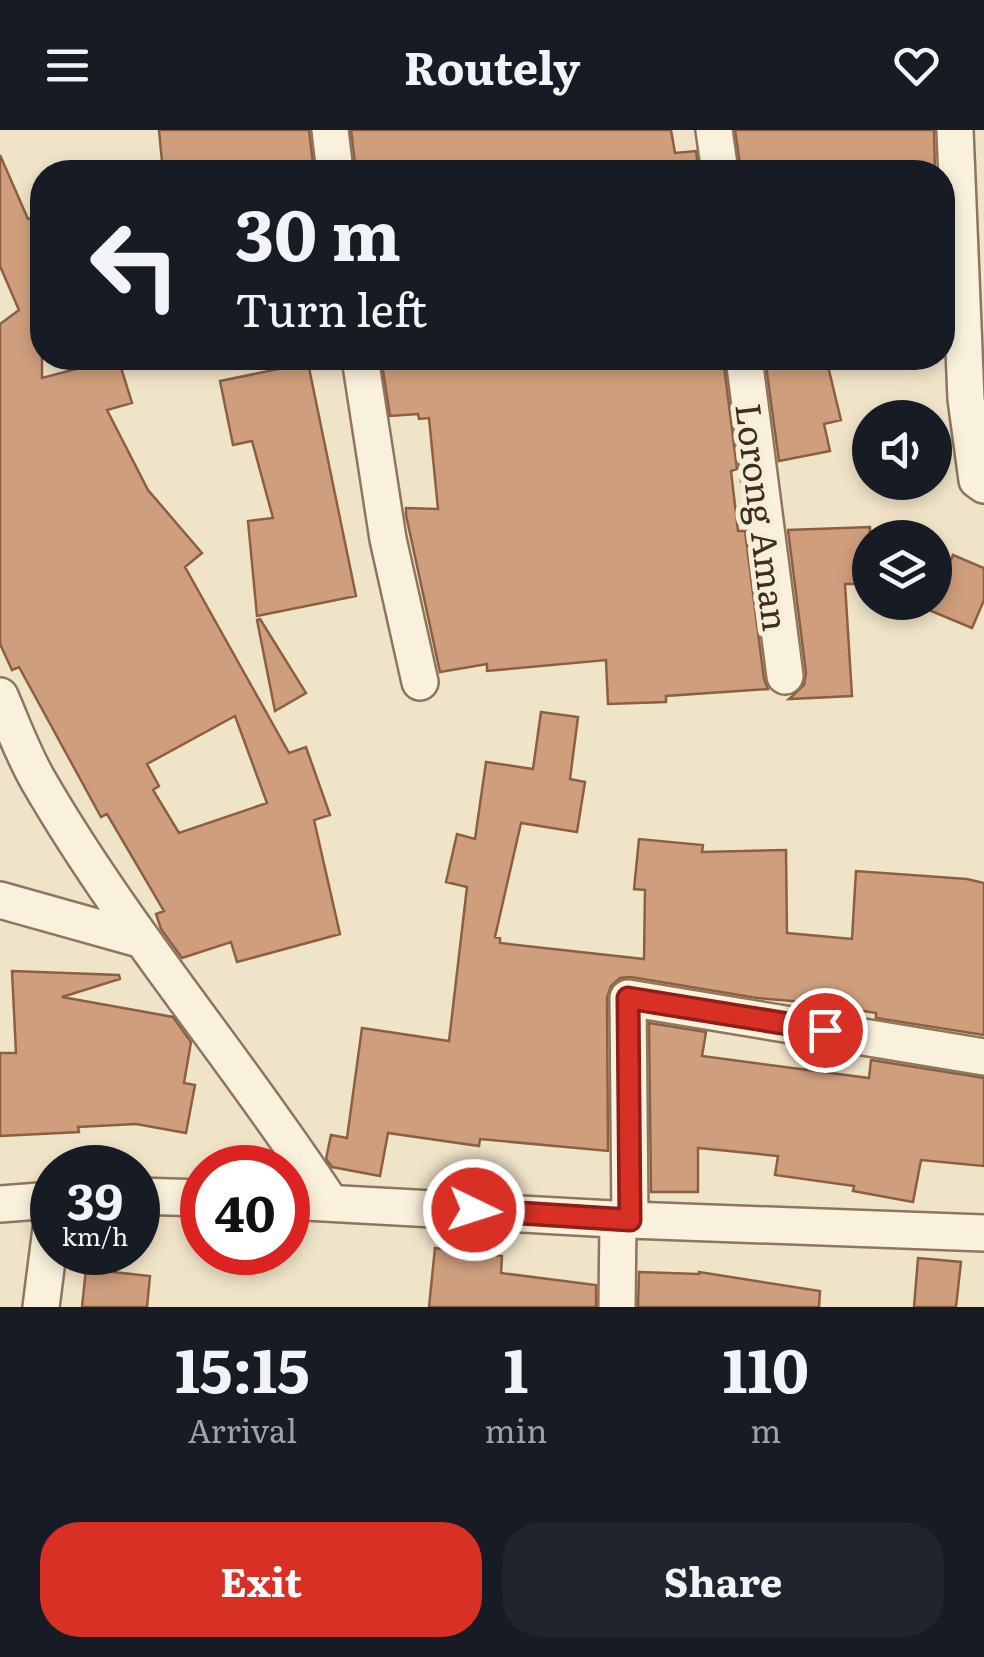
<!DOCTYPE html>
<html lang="en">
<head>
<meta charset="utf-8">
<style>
  :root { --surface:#171b24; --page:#20242c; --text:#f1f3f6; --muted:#9ea1a6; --accent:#d93025 }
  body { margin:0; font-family:Literata,serif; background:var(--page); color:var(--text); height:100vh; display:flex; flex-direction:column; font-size:38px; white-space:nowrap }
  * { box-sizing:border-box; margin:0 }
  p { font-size:32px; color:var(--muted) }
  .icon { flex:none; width:55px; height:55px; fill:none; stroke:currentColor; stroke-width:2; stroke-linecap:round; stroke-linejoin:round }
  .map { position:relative; height:1177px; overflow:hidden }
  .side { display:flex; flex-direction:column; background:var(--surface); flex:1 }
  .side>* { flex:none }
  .hud { position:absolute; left:30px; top:30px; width:925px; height:210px; border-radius:40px; box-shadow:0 5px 15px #0003; background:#171b24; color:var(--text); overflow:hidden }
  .buttons { position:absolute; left:852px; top:270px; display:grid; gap:20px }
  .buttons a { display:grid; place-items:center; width:100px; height:100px; border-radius:50%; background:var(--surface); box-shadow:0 5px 15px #0003; font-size:50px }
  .speed { position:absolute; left:30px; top:1015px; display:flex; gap:20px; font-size:50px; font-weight:700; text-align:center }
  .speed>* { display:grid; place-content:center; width:130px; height:130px; border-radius:50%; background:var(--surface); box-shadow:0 5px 15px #0003; line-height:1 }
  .speed small { font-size:25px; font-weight:400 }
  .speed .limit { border:15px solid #d22; background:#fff; color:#111 }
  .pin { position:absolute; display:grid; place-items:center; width:85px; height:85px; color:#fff; margin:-42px; border:5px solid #fff; border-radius:50%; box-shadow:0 2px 10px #0007 }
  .me { position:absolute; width:110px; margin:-55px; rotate:94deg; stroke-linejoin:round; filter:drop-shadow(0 0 8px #0008) }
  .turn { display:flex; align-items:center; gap:35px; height:210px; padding:0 40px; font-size:45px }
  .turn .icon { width:130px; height:130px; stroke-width:2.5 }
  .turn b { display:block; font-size:70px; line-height:85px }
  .eta { display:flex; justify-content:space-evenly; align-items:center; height:170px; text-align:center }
  .eta b { font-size:60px; font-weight:700; line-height:70px }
  .cta { display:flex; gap:20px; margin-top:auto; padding:20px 40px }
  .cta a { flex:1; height:115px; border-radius:40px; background:var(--accent); color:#fff; font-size:40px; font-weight:700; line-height:115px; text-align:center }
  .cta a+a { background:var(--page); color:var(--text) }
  header { display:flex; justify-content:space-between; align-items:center; height:130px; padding:0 40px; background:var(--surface); font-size:45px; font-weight:700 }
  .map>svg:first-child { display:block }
  .building { fill:#cf9f7d; stroke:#8d5f41; stroke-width:2.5; fill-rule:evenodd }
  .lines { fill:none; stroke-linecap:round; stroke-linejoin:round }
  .minor-casing { stroke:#8d765c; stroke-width:40 }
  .minor { stroke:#faf1dc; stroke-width:35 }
  .route-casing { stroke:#8d1f18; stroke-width:25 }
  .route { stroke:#d93025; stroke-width:18 }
  .labels { text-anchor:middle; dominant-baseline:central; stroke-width:10; stroke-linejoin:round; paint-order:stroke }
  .street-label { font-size:35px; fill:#3d2e20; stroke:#f7eed8 }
</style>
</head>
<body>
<header><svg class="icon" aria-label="menu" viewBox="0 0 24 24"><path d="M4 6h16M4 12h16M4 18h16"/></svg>Routely<svg class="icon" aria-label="heart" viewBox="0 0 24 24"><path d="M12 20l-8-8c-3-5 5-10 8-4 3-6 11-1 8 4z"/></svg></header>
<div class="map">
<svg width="984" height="1177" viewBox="0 0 984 1177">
  <rect width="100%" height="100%" fill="#f0e4c8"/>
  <path class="building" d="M 159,0 L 309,0 L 314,42 L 163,42 Z
    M 351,0 L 671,0 L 675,23 L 696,21 L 699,42 L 356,42 Z
    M 735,0 L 934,0 L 935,42 L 741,42 Z
    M 0,25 L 28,89 L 42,84 L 42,248 L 118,228 L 132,273 L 107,280 L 148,360 L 202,423 L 185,437 L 289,623 L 306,617 L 330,685 L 314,690 L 340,804 L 237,832 L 231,812 L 182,828 L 161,799 L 156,784 L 164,781 L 107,684 L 101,687 L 19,537 L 12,540 L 0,514 L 0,194 L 19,180 L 0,136 ZM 235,586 L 267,673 L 179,703 L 153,660 L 159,656 L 147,634 Z
    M 381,228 L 723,228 L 737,339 L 731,341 L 738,401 L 745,401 L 764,549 L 768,559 L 666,566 L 666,572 L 608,574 L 606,530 L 487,541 L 487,534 L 440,542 L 406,385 L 406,378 L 438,379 L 429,288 L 419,289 L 418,284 L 390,286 Z
    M 765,228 L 826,228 L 841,290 L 824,294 L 830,321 L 779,331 Z
    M 308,233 L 356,466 L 257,486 L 248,391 L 273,388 L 252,311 L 233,315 L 220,251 Z
    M 870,397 L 870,454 L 845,454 L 852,566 L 789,569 L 804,555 L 806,543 L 788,400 Z
    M 953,425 L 984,438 L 984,470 L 972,498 L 929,480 Z
    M 260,489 L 306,563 L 275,581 L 257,490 Z
    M 541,582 L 578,587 L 570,649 L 585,652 L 577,702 L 521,693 L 495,807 L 500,808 L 500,813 L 644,829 L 645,760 L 634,759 L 639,709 L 703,715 L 702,722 L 786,720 L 787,803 L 852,809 L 856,741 L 967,749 L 984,753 L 984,905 L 876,888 L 876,883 L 816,873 L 757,868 L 631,847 L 620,848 L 611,856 L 607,868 L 608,1021 L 480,1009 L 479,1016 L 388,1003 L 380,1046 L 332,1037 L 326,1029 L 331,1005 L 347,1008 L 362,898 L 449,911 L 467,757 L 446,752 L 457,704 L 475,709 L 486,632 L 533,639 Z
    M 12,841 L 119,845 L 120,849 L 62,867 L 173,887 L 191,912 L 184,953 L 195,955 L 186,1003 L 136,994 L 78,997 L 79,1002 L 0,1006 L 0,923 L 16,923 Z
    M 649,893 L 706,902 L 702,926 L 869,948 L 871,930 L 984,948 L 984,1036 L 921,1030 L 913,1072 L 853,1061 L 854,1056 L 775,1045 L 778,1026 L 698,1018 L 698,1062 L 651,1062 Z
    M 435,1118 L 502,1126 L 501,1143 L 596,1155 L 596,1177 L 429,1177 Z
    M 918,1128 L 961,1132 L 956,1177 L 914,1177 Z
    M 86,1139 L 150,1146 L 147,1177 L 82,1177 Z
    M 639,1142 L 699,1144 L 699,1142 L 820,1161 L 819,1177 L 638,1177 Z"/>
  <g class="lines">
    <g class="minor-casing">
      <path id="minor" d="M 330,0 L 335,42
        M 714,0 L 720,42
        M 955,0 L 966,269 L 977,350 L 984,355
        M 360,228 L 388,409 L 420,552
        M 744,228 L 785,546
        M 0,566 C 12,594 23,624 38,650 C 124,799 236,928 330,1072
        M 0,770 L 139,809
        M 138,1066 L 202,1068
        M 288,1071 L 630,1090 L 984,1103
        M 0,1074 L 52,1070
        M 630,1090 L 628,868 L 984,927
        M 41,1177 L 52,1091
        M 617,1177 L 618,1089"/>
    </g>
    <use href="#minor" class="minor"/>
  </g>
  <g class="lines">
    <g class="route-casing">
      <path id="route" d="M 474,1080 L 630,1090 L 628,868 L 825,900"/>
    </g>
    <use href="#route" class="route"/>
  </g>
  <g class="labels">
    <g class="street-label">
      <text transform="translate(764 387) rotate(83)">Lorong Aman</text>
    </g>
  </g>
</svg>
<div class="buttons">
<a><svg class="icon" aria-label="sound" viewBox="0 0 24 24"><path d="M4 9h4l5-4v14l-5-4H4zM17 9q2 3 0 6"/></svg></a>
<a><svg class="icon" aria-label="layers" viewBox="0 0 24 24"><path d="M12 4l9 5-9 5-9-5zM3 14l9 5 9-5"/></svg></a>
</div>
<div class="speed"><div>39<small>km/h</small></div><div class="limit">40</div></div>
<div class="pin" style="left:825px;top:900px;background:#d93025"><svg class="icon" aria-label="arrive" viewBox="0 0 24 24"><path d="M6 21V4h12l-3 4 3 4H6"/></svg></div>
<svg class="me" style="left:474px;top:1080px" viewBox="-20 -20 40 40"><circle r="17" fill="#d93025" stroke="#fff" stroke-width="3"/><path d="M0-11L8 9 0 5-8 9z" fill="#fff"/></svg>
<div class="hud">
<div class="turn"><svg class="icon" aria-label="left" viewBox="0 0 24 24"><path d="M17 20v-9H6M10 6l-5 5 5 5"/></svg><div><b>30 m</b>Turn left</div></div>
</div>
</div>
<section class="side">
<div class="eta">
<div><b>15:15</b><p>Arrival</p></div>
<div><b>1</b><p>min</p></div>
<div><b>110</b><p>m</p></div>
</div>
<div class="cta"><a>Exit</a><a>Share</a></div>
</section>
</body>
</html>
